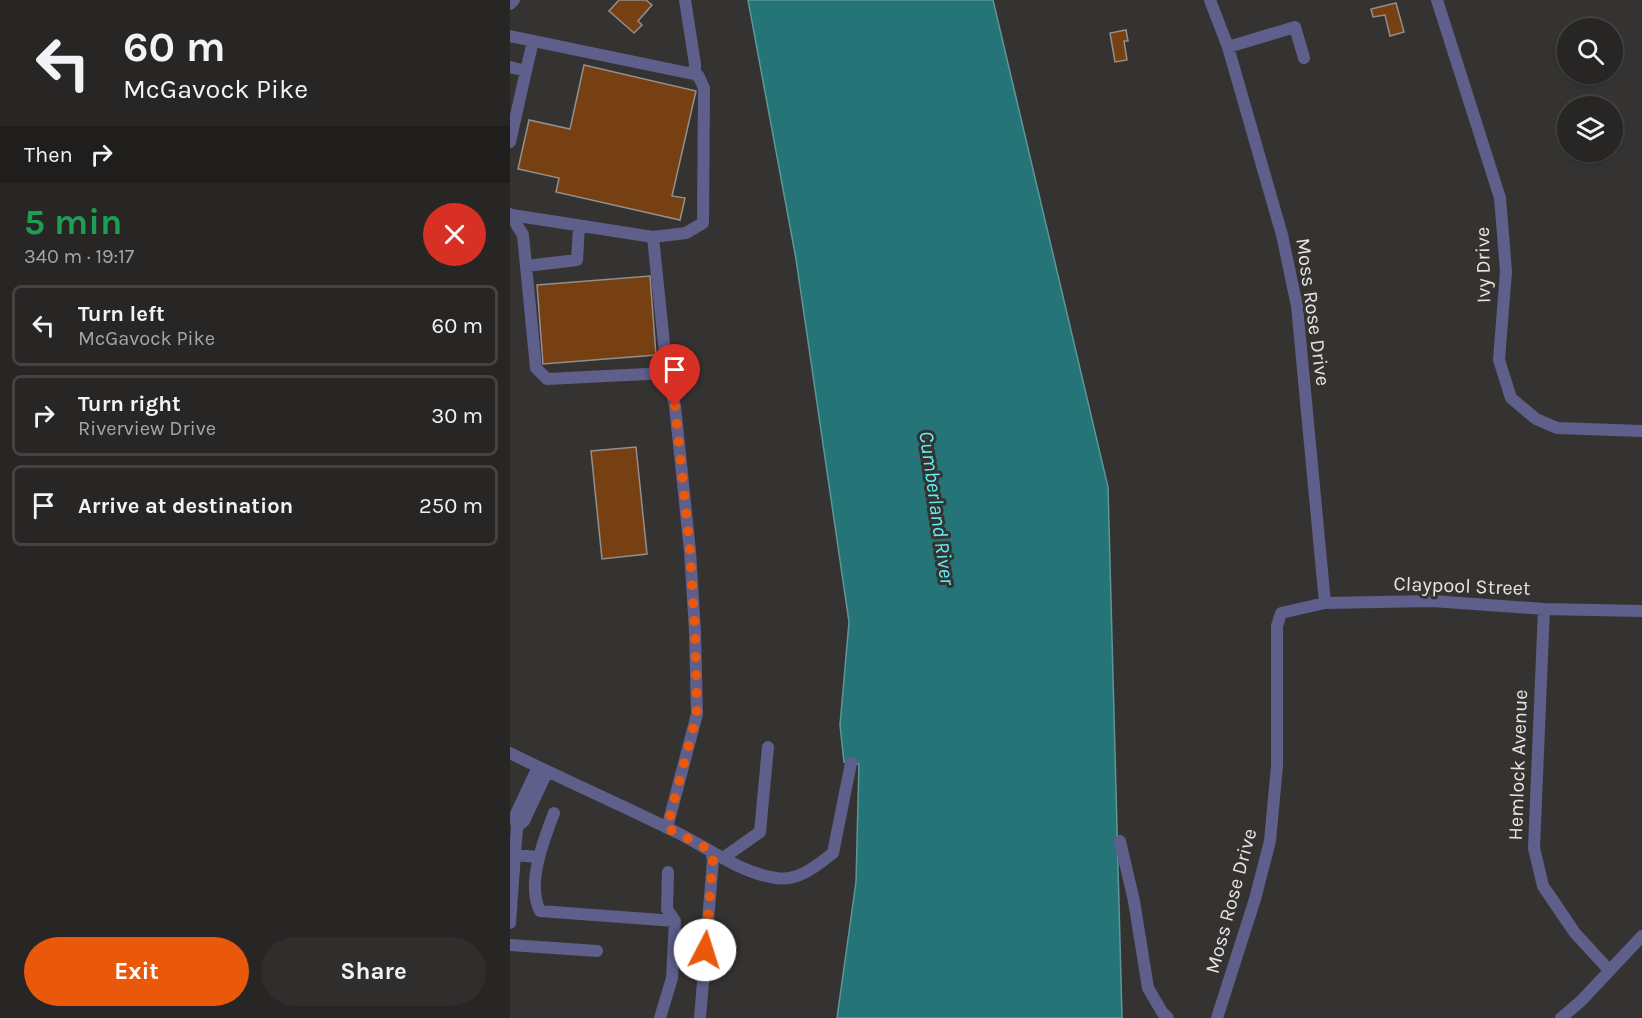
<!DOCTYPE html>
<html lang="en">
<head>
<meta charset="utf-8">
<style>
  :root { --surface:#282625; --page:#302e2d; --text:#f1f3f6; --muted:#a5a5a7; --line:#444342; --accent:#ea580c }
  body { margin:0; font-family:Karla,sans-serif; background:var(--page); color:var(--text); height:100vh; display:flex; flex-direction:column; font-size:22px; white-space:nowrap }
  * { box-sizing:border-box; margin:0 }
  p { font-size:20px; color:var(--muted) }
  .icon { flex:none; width:33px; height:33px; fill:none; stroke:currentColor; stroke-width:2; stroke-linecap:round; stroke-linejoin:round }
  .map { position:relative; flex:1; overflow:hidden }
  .panel { display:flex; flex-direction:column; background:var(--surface); width:510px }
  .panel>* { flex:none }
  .banner { background:#282625; color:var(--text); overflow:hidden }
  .controls { position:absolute; left:1047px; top:18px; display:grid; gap:12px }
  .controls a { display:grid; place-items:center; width:66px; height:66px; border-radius:50%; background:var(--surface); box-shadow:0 2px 4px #0004,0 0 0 2px var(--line); font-size:30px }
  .pin { position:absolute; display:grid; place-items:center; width:51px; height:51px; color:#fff; margin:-62px -26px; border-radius:50% 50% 50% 0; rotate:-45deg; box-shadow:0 0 6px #0007 }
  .pin .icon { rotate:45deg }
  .me { position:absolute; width:66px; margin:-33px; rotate:5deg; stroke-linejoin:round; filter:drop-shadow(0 0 4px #0008) }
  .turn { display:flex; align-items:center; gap:21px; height:126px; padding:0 24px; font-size:27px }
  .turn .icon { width:78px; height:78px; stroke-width:2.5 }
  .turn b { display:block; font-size:42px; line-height:51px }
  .then { display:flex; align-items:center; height:57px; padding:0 24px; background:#0003; gap:12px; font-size:22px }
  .round { display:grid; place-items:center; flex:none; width:63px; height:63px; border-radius:32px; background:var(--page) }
  .overview { display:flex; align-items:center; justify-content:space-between; height:102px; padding:0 24px }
  h1 { font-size:36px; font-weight:700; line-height:45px; color:#1e9e55 }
  .button { display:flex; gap:12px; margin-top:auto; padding:12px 24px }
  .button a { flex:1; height:69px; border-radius:36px; background:var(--accent); color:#fff; font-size:24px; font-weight:700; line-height:69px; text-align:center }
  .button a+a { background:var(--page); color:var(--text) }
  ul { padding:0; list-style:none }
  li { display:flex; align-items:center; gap:18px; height:81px; margin:0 12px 9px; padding:0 12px; border:3px solid var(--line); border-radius:9px }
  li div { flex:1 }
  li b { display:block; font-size:22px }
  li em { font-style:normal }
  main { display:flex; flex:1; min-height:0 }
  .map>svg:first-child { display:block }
  .water { fill:#247478; stroke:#5e9698; stroke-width:1.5 }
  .building { fill:#764012; stroke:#928f8d; stroke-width:1.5 }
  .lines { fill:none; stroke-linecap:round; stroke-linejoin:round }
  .minor { stroke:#5e5f8b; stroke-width:12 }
  .route { stroke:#ea580c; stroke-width:10; stroke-dasharray:0 18 }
  .labels { text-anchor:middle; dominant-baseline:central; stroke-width:6; stroke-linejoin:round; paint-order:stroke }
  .street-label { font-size:20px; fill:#e7e5e4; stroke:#353331 }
  .water-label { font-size:21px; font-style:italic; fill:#5df0f6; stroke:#353331 }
</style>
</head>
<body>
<main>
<section class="panel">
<div class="banner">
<div class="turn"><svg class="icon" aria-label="left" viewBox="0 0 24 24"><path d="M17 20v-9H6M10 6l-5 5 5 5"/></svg><div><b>60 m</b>McGavock Pike</div></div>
<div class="then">Then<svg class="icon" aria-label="right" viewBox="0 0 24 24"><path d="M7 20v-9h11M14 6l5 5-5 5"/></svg></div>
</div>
<div class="overview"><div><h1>5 min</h1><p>340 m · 19:17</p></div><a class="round" style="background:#d93025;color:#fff"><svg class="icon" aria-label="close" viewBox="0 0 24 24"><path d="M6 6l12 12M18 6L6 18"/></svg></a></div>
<ul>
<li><svg class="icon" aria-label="left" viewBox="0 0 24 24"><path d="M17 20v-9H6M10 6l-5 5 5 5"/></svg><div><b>Turn left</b><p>McGavock Pike</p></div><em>60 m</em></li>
<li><svg class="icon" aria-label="right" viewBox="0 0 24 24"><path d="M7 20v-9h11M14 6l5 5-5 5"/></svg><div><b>Turn right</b><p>Riverview Drive</p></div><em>30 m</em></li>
<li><svg class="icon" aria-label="arrive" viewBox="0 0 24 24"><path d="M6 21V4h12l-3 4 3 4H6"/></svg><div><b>Arrive at destination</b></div><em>250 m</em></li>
</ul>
<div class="button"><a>Exit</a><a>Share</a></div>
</section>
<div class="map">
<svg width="1132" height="1018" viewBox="0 0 1132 1018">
  <rect width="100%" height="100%" fill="#353331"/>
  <path class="water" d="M 238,0 L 483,0 L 598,487 L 612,1018 L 327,1018 L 346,882 L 349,764 L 334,762 L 330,725 L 339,622 L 286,259 Z"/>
  <path class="building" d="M 109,0 L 136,0 L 142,5 L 128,21 L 132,25 L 124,33 L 99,11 Z
    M 886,3 L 894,32 L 880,36 L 875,15 L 863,17 L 861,9 Z
    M 616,30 L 618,41 L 614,41 L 617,60 L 605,62 L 600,33 Z
    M 74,65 L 186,91 L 162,196 L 175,198 L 170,220 L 46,192 L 49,178 L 8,169 L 19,120 L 60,129 Z
    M 140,276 L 146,355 L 33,364 L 27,285 Z
    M 126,447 L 137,554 L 92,559 L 81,451 Z"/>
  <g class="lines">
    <path class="minor" d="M 175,0 L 185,64 L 185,75
      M 700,0 L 718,47 L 772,235 L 787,306 L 815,603
      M 927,0 L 990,198 L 996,271 L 989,360 L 1001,398 L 1026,419 L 1047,428 L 1132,431
      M 0,4 L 4,0
      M 0,36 L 188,75 L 194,88 L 193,223 L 176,233 L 143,237 L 157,373 L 37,379 L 26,368 L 13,235 L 0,214
      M 718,47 L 785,27 L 794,58
      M 0,67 L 16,71 L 23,41
      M 0,142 L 16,71
      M 2,215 L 143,237
      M 16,266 L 67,260 L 69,226
      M 1034,609 L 1024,848 L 1033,886 L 1065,933 L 1099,970
      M 0,753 C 56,781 114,806 170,834 C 201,850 231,873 266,878 C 288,882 306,866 323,853 L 341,763
      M 44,813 C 34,839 16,884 30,911 L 165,921
      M 7,827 L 14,821 L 37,772
      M 157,828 L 187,714 L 185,632 L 180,551 L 165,406 L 157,373
      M 610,841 L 624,901 L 638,988 L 652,1012 L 658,1018
      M 5,855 L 28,857
      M 213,858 L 250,832 L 258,747
      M 0,923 L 7,827 L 5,816 L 28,767
      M 0,945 L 87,951
      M 150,1018 L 162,978 L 165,921 L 157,909 L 158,872
      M 190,1018 L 203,860 L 201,852
      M 707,1018 L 745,899 L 760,841 L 767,766 L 767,626 L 771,613 L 815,603 L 922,601 L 1034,609 L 1132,611
      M 1051,1018 L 1071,1001 L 1132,936"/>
  </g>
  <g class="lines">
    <path class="route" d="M 165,406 L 180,551 L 185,632 L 187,714 L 157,828 L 196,848 L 201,852 L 203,860 L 195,950"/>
  </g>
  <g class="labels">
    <g class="street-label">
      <text transform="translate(973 265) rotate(-91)">Ivy Drive</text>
      <text transform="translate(803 312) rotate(82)">Moss Rose Drive</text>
      <text transform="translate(952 586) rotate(2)">Claypool Street</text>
      <text transform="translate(1008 765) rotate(-88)">Hemlock Avenue</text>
      <text transform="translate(721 901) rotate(-75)">Moss Rose Drive</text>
    </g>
    <g class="water-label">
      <text transform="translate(427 508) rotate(82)">Cumberland River</text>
    </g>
  </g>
</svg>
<div class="controls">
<a><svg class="icon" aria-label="search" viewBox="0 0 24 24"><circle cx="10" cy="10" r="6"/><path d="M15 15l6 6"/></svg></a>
<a><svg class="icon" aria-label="layers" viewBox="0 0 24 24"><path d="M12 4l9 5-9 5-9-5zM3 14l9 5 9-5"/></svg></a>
</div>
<div class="pin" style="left:165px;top:406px;background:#d93025"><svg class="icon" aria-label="arrive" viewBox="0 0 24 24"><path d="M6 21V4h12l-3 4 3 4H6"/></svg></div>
<svg class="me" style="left:195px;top:950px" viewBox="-20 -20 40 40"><circle r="19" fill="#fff"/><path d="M0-13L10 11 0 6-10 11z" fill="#ea580c"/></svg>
</div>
</main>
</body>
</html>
